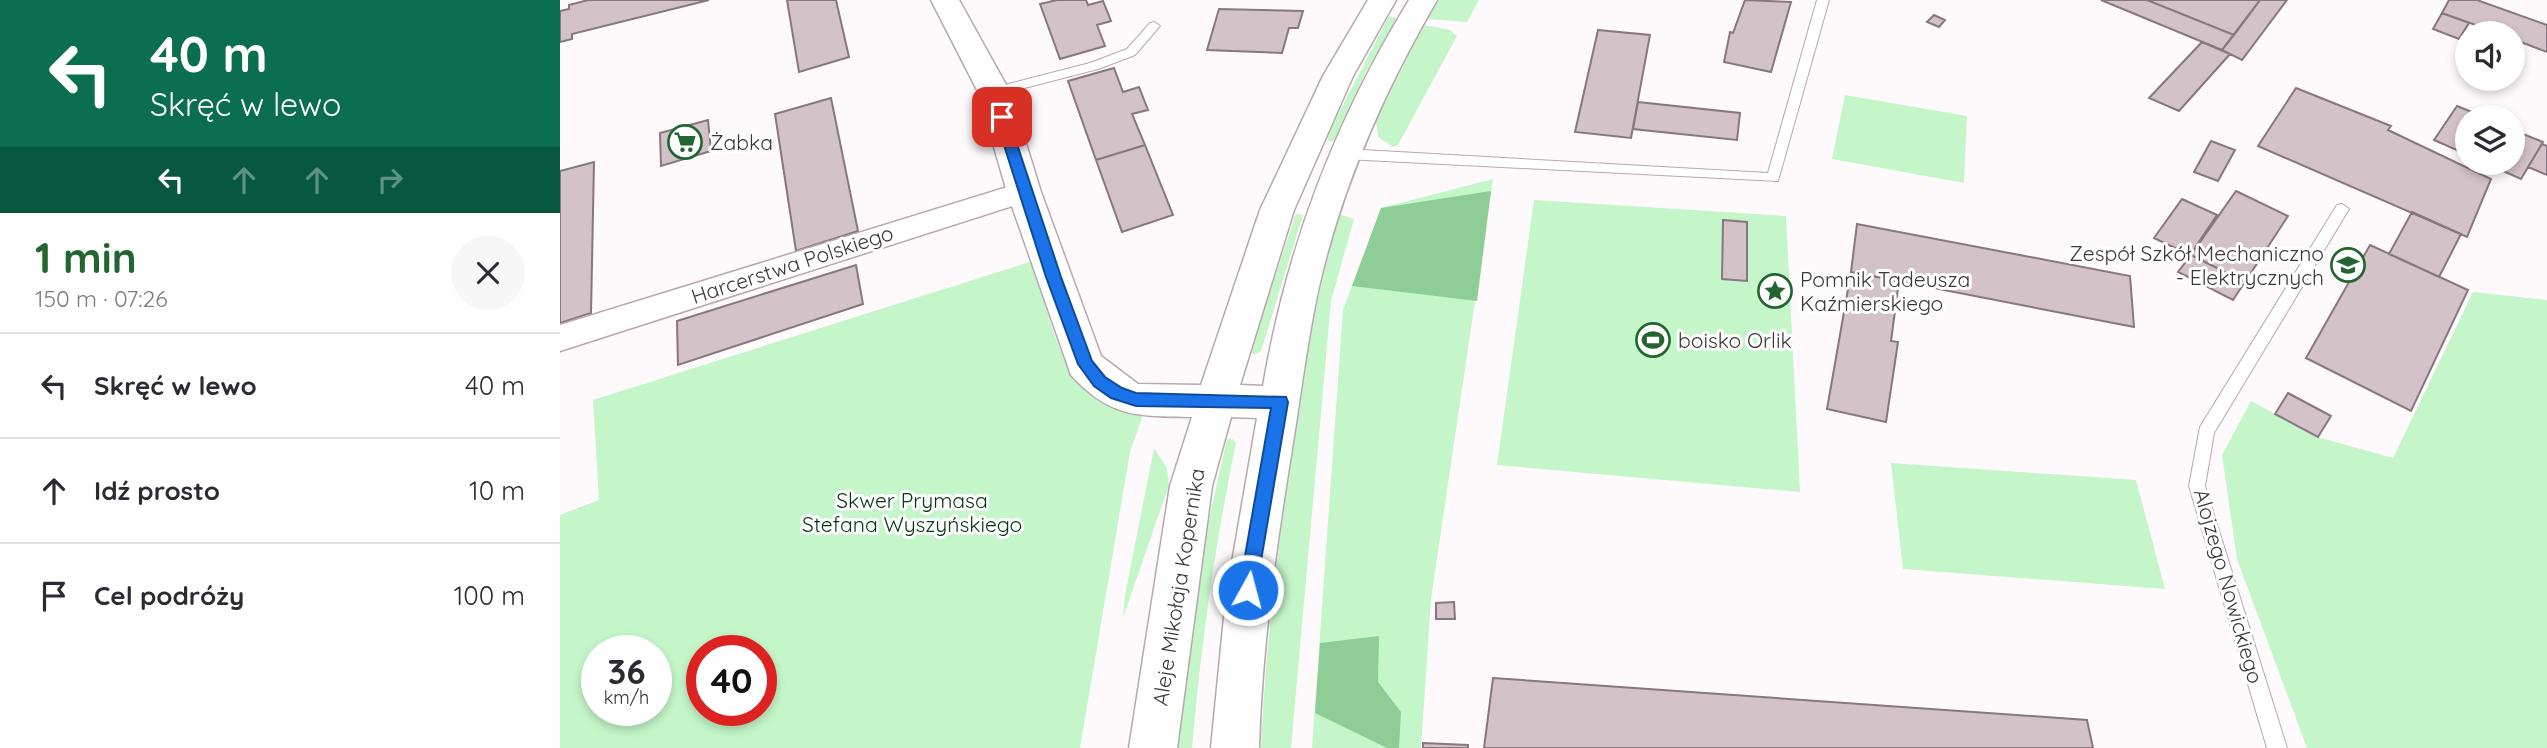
<!DOCTYPE html>
<html lang="pl">
<head>
<meta charset="utf-8">
<style>
  :root { --surface:#fff; --page:#f7f7f7; --text:#2b2b33; --muted:#7c7c81; --line:#e1e1e2; --accent:#226530 }
  body { margin:0; font-family:Quicksand,sans-serif; background:var(--page); color:var(--text); height:100vh; display:flex; flex-direction:column; font-size:26px; white-space:nowrap }
  * { box-sizing:border-box; margin:0 }
  p { font-size:23px; color:var(--muted) }
  .icon { flex:none; width:38px; height:38px; fill:none; stroke:currentColor; stroke-width:2; stroke-linecap:round; stroke-linejoin:round }
  .map { position:relative; flex:1; overflow:hidden }
  .sheet { display:flex; flex-direction:column; background:var(--surface); width:560px }
  .sheet>* { flex:none }
  .top-card { background:#0b6e4f; color:#fff; overflow:hidden }
  .buttons { position:absolute; left:1895px; top:21px; display:grid; gap:14px }
  .buttons a { display:grid; place-items:center; width:70px; height:70px; border-radius:50%; background:var(--surface); box-shadow:0 4px 10px #0003; font-size:35px }
  .speed { position:absolute; left:21px; top:635px; display:flex; gap:14px; font-size:35px; font-weight:700; text-align:center }
  .speed>* { display:grid; place-content:center; width:91px; height:91px; border-radius:50%; background:var(--surface); box-shadow:0 4px 10px #0003; line-height:1 }
  .speed small { font-size:18px; font-weight:400 }
  .speed .limit { border:10px solid #d22; background:#fff; color:#111 }
  .pin { position:absolute; display:grid; place-items:center; width:60px; height:60px; color:#fff; margin:-30px; border-radius:14px; box-shadow:0 4px 10px #0006 }
  .me { position:absolute; width:77px; margin:-38px; rotate:7deg; stroke-linejoin:round; filter:drop-shadow(0 0 5px #0008) }
  .turn { display:flex; align-items:center; gap:24px; height:147px; padding:0 35px; font-size:32px }
  .turn .icon { width:91px; height:91px; stroke-width:2.5 }
  .turn b { display:block; font-size:49px; line-height:60px }
  .lanes { display:flex; align-items:center; height:66px; padding:0 35px; background:#0003; justify-content:center; gap:35px; direction:ltr }
  .lanes .off { opacity:.35 }
  .round { display:grid; place-items:center; flex:none; width:74px; height:74px; border-radius:37px; background:var(--page) }
  .summary { display:flex; align-items:center; justify-content:space-between; height:119px; padding:0 35px }
  h1 { font-size:42px; font-weight:700; line-height:52px; color:var(--accent) }
  ul { padding:0; list-style:none }
  li { display:flex; align-items:center; gap:21px; height:105px; padding:0 35px; border-top:2px solid var(--line) }
  li div { flex:1 }
  li b { display:block; font-size:26px }
  li em { font-style:normal }
  main { display:flex; flex:1; min-height:0 }
  .map>svg:first-child { display:block }
  .green { fill:#c4f6c9; fill-rule:evenodd }
  .forest { fill:#8ece96 }
  .building { fill:#d4c2c9; stroke:#88777e; stroke-width:2 }
  .lines { fill:none; stroke-linecap:round; stroke-linejoin:round }
  .service-casing { stroke:#b9a7ae; stroke-width:2 }
  .minor-casing { stroke:#b9a7ae; stroke-width:3 }
  .tertiary-casing { stroke:#b9a7ae; stroke-width:3 }
  .service { fill:#fff; fill-rule:evenodd }
  .minor { fill:#fff; fill-rule:evenodd }
  .tertiary { fill:#fff; fill-rule:evenodd }
  .route { fill:#1a73e8; stroke:#114b97; stroke-width:2 }
  .labels { text-anchor:middle; dominant-baseline:central; stroke-width:6; stroke-linejoin:round; paint-order:stroke }
  .poi-label { font-size:21px; fill:#3d3538; stroke:#fff; text-anchor:start }
  .street-label { font-size:21px; fill:#3d3538; stroke:#fff }
  .park-label { font-size:21px; fill:#053612; stroke:#fff }
</style>
</head>
<body>
<main>
<section class="sheet">
<div class="top-card">
<div class="turn"><svg class="icon" aria-label="left" viewBox="0 0 24 24"><path d="M17 20v-9H6M10 6l-5 5 5 5"/></svg><div><b>40 m</b>Skręć w lewo</div></div>
<div class="lanes"><svg class="icon" aria-label="left" viewBox="0 0 24 24"><path d="M17 20v-9H6M10 6l-5 5 5 5"/></svg><svg class="icon off" aria-label="ahead" viewBox="0 0 24 24"><path d="M12 20V5M6 11l6-6 6 6"/></svg><svg class="icon off" aria-label="ahead" viewBox="0 0 24 24"><path d="M12 20V5M6 11l6-6 6 6"/></svg><svg class="icon off" aria-label="right" viewBox="0 0 24 24"><path d="M7 20v-9h11M14 6l5 5-5 5"/></svg></div>
</div>
<div class="summary"><div><h1>1 min</h1><p>150 m · 07:26</p></div><a class="round"><svg class="icon" aria-label="close" viewBox="0 0 24 24"><path d="M6 6l12 12M18 6L6 18"/></svg></a></div>
<ul>
<li><svg class="icon" aria-label="left" viewBox="0 0 24 24"><path d="M17 20v-9H6M10 6l-5 5 5 5"/></svg><div><b>Skręć w lewo</b></div><em>40 m</em></li>
<li><svg class="icon" aria-label="ahead" viewBox="0 0 24 24"><path d="M12 20V5M6 11l6-6 6 6"/></svg><div><b>Idź prosto</b></div><em>10 m</em></li>
<li><svg class="icon" aria-label="arrive" viewBox="0 0 24 24"><path d="M6 21V4h12l-3 4 3 4H6"/></svg><div><b>Cel podróży</b></div><em>100 m</em></li>
</ul>
</section>
<div class="map">
<svg width="1987" height="748" viewBox="0 0 1987 748">
  <rect width="100%" height="100%" fill="#fefafb"/>
  <path class="green" d="M 879,0 L 919,0 L 907,22 L 867,19 Z
    M 829,16 L 837,18 L 806,72 L 775,141 L 767,141 L 770,130 Z
    M 864,25 L 890,30 L 897,36 L 838,145 L 833,147 L 818,137 L 816,121 Z
    M 1285,95 L 1407,116 L 1404,183 L 1272,159 Z
    M 933,179 L 871,599 L 861,748 L 752,748 L 783,310 L 821,208 Z
    M 974,200 L 1226,216 L 1240,492 L 937,465 Z
    M 736,214 L 743,215 L 701,351 L 694,355 L 690,351 Z
    M 780,214 L 794,219 L 771,301 L 731,748 L 701,748 C 706,633 721,519 740,406 C 750,341 760,276 780,214 Z
    M 473,261 C 486,301 498,376 537,398 C 552,406 567,409 584,412 L 570,452 L 520,748 L 0,748 L 0,515 L 39,500 L 33,400 ZM 37,651 L 96,651 L 96,710 L 37,710 ZM 142,651 L 201,651 L 201,710 L 142,710 Z
    M 1913,292 L 1987,300 L 1987,748 L 1747,748 L 1677,559 L 1662,455 L 1691,401 L 1761,438 L 1833,458 Z
    M 667,439 L 673,439 L 676,443 C 655,544 641,645 632,748 L 618,748 L 642,550 Z
    M 594,448 L 607,468 L 609,485 L 563,618 L 565,595 Z
    M 1331,463 L 1576,480 L 1605,589 L 1343,569 Z"/>
  <path class="forest" d="M 931,191 L 917,301 L 792,286 L 821,208 Z
    M 819,636 L 818,682 L 841,712 L 839,748 L 827,748 L 755,713 L 760,643 Z"/>
  <path class="building" d="M 28,0 L 149,0 L 12,34 L 12,39 L 0,42 L 0,11 L 9,9 L 9,5 Z
    M 227,0 L 276,0 L 289,57 L 239,72 Z
    M 497,0 L 526,0 L 528,5 L 543,1 L 551,21 L 537,25 L 545,46 L 500,59 L 480,4 Z
    M 1185,0 L 1231,2 L 1211,72 L 1164,62 L 1170,32 L 1173,33 Z
    M 1541,0 L 1587,0 L 1674,35 L 1662,50 Z
    M 1587,0 L 1700,0 L 1674,35 Z
    M 1700,0 L 1727,0 L 1682,60 L 1662,50 Z
    M 1889,0 L 1917,0 L 1987,25 L 1987,52 L 1953,39 L 1953,33 L 1938,33 L 1882,13 Z
    M 659,9 L 743,11 L 738,28 L 729,28 L 722,53 L 647,50 Z
    M 1882,13 L 1909,23 L 1899,39 L 1873,29 Z
    M 1374,15 L 1385,20 L 1379,27 L 1367,22 Z
    M 1038,30 L 1090,35 L 1071,138 L 1015,132 Z
    M 1642,42 L 1670,54 L 1619,111 L 1589,98 Z
    M 554,68 L 563,92 L 579,87 L 588,110 L 572,114 L 585,145 L 536,160 L 508,81 Z
    M 1736,88 L 1831,126 L 1828,130 L 1931,179 L 1907,237 L 1698,146 Z
    M 271,98 L 298,231 L 236,251 L 215,114 Z
    M 1078,102 L 1180,113 L 1177,140 L 1073,129 Z
    M 1897,106 L 1924,117 L 1908,117 L 1908,155 L 1874,140 Z
    M 148,120 L 151,151 L 101,166 L 100,133 Z
    M 1953,130 L 1983,142 L 1961,179 L 1925,163 L 1953,163 Z
    M 1651,141 L 1675,150 L 1658,181 L 1634,172 Z
    M 1982,144 L 1987,146 L 1987,175 L 1968,167 Z
    M 585,145 L 613,215 L 562,232 L 536,160 Z
    M 34,162 L 31,313 L 0,323 L 0,171 Z
    M 1676,191 L 1728,216 L 1685,282 L 1631,255 Z
    M 1622,199 L 1657,215 L 1630,255 L 1594,238 Z
    M 1852,212 L 1901,234 L 1879,277 L 1829,254 Z
    M 1163,220 L 1187,222 L 1187,281 L 1162,279 Z
    M 1297,224 L 1570,276 L 1574,327 L 1291,272 Z
    M 1810,245 L 1908,290 L 1851,411 L 1746,358 Z
    M 1631,255 L 1685,282 L 1673,300 L 1618,272 Z
    M 296,265 L 303,304 L 118,365 L 117,321 Z
    M 1291,272 L 1339,281 L 1331,341 L 1338,342 L 1326,422 L 1267,409 Z
    M 1728,393 L 1771,416 L 1758,437 L 1715,414 Z
    M 894,602 L 895,619 L 876,619 L 876,603 Z
    M 933,678 L 1527,720 L 1533,748 L 924,748 Z
    M 863,743 L 908,745 L 908,748 L 863,748 Z"/>
  <g class="lines">
    <g class="service-casing">
      <path id="service" d="M 1257,0 L 1269,0 L 1218,181 L 785,159 L 778,154 L 785,149 L 1208,173 Z
        M 594,22 L 600,26 L 575,55 L 538,69 L 434,96 L 428,92 L 429,89 L 530,63 L 567,49 L 590,23 Z
        M 1782,204 L 1789,209 L 1654,433 L 1645,486 L 1727,748 L 1707,748 L 1629,486 L 1640,427 L 1777,205 Z"/>
    </g>
    <g class="minor-casing">
      <path id="minor" d="M 464,182 L 474,185 L 479,192 L 474,199 L 0,351 L 0,325 Z"/>
    </g>
    <g class="tertiary-casing">
      <path id="tertiary" d="M 371,0 L 399,0 L 450,92 L 481,192 L 541,356 L 578,384 L 641,385 L 700,210 L 763,76 L 808,0 L 836,0 L 793,76 L 734,210 L 680,385 L 703,386 C 727,246 775,121 849,0 L 877,0 C 825,90 782,185 759,287 C 747,341 741,395 732,449 C 716,548 702,647 699,748 L 651,748 L 666,597 L 697,418 L 671,417 L 652,486 L 617,748 L 569,748 L 610,486 L 632,417 C 578,416 550,418 511,375 L 447,192 L 418,92 Z"/>
    </g>
    <use href="#service" class="service"/>
    <use href="#minor" class="minor"/>
    <use href="#tertiary" class="tertiary"/>
  </g>
  <path class="route" d="M 442,112 L 448,117 L 501,277 L 532,361 L 545,377 L 562,388 L 576,393 L 726,397 L 728,402 L 695,596 L 688,599 L 682,596 L 679,590 L 711,408 L 576,406 L 551,398 L 534,386 L 518,364 L 486,277 L 435,117 Z"/>
  <defs>
    <g id="supermarket-ring" transform="scale(1.75)"><circle r="9.5" fill="#fff" stroke="#226530" stroke-width="1.5"/><path d="M-6-5.5h2.5l.6 2H6L4.5 2H-2.5L-4.4-4H-6ZM-1.5 3.2a1.3 1.3 0 1 0 .1 0ZM3 3.2a1.3 1.3 0 1 0 .1 0Z" fill="#226530"/></g>
    <g id="school-ring" transform="scale(1.75)"><circle r="9.5" fill="#fff" stroke="#226530" stroke-width="1.5"/><path d="M0-5L7-2L0 1L-7-2ZM-4 1L0 2.5L4 1V4Q0 6-4 4Z" fill="#226530"/></g>
    <g id="sight-ring" transform="scale(1.75)"><circle r="9.5" fill="#fff" stroke="#226530" stroke-width="1.5"/><path d="M0-6L1.8-2.2L6-1.7L2.9 1.2L3.7 5.4L0 3.3L-3.7 5.4L-2.9 1.2L-6-1.7L-1.8-2.2Z" fill="#226530"/></g>
    <g id="stadium-ring" transform="scale(1.75)"><circle r="9.5" fill="#fff" stroke="#226530" stroke-width="1.5"/><path d="M0-5a6.5 5 0 1 0 0 10a6.5 5 0 1 0 0-10ZM-3.5-1.8h7v3.6h-7Z" fill="#226530"/></g>
  </defs>
  <g fill-rule="evenodd">
    <use href="#supermarket-ring" x="125" y="142"/>
    <use href="#school-ring" x="1788" y="265"/>
    <use href="#sight-ring" x="1215" y="291"/>
    <use href="#stadium-ring" x="1093" y="340"/>
  </g>
  <g class="labels">
    <g class="poi-label">
      <text x="150" y="142">Żabka</text>
      <text x="1764" y="253" text-anchor="end">Zespół Szkół Mechaniczno<tspan x="1764" dy="24">- Elektrycznych</tspan></text>
      <text x="1240" y="279">Pomnik Tadeusza<tspan x="1240" dy="24">Kaźmierskiego</tspan></text>
      <text x="1118" y="340">boisko Orlik</text>
    </g>
    <g class="street-label">
      <text transform="translate(232 264) rotate(-18)">Harcerstwa Polskiego</text>
      <text transform="translate(1669 586) rotate(74)">Alojzego Nowickiego</text>
      <text transform="translate(618 587) rotate(-81)">Aleje Mikołaja Kopernika</text>
    </g>
    <g class="park-label">
      <text x="352" y="500">Skwer Prymasa<tspan x="352" dy="24">Stefana Wyszyńskiego</tspan></text>
    </g>
  </g>
</svg>
<div class="buttons">
<a><svg class="icon" aria-label="sound" viewBox="0 0 24 24"><path d="M4 9h4l5-4v14l-5-4H4zM17 9q2 3 0 6"/></svg></a>
<a><svg class="icon" aria-label="layers" viewBox="0 0 24 24"><path d="M12 4l9 5-9 5-9-5zM3 14l9 5 9-5"/></svg></a>
</div>
<div class="speed"><div>36<small>km/h</small></div><div class="limit">40</div></div>
<div class="pin" style="left:442px;top:117px;background:#d93025"><svg class="icon" aria-label="arrive" viewBox="0 0 24 24"><path d="M6 21V4h12l-3 4 3 4H6"/></svg></div>
<svg class="me" style="left:688px;top:590px" viewBox="-20 -20 40 40"><circle r="17" fill="#1a73e8" stroke="#fff" stroke-width="3"/><path d="M0-11L8 9 0 5-8 9z" fill="#fff"/></svg>
</div>
</main>
</body>
</html>
